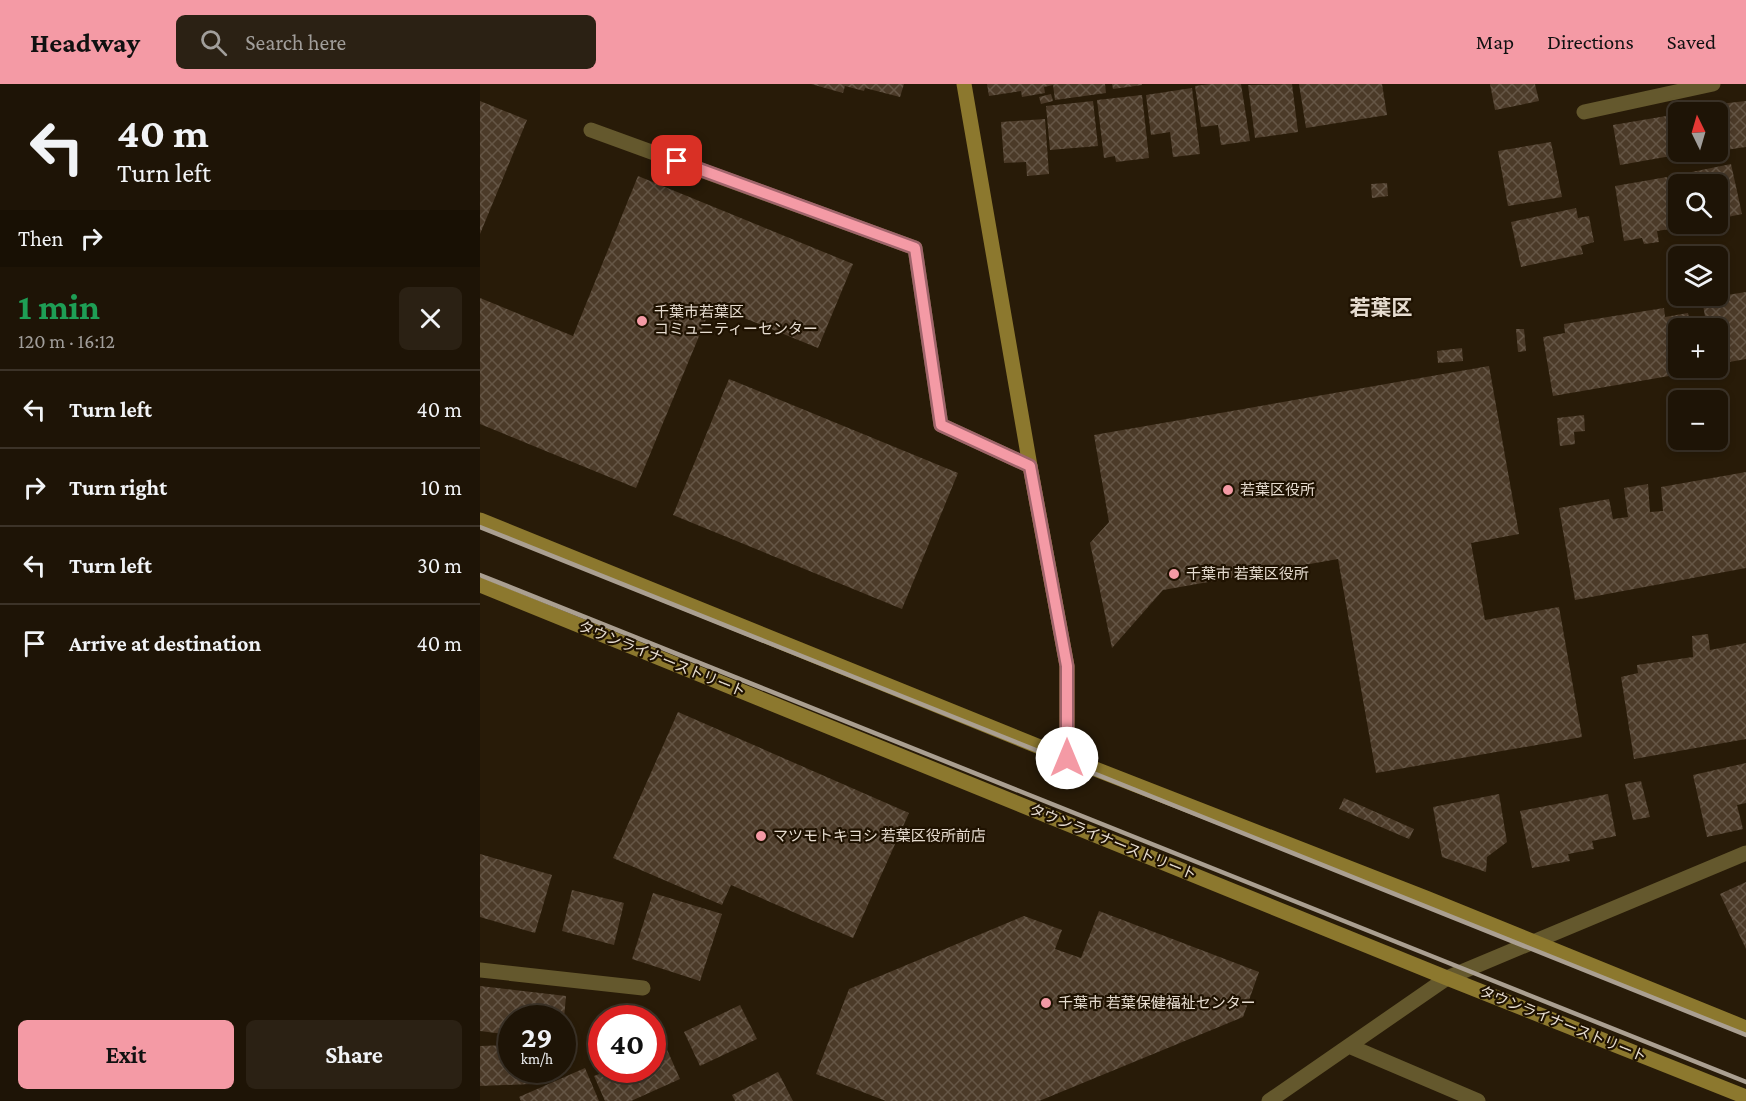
<!DOCTYPE html>
<html lang="en">
<head>
<meta charset="utf-8">
<style>
  :root { --surface:#1e1406; --page:#2b2114; --text:#f1f3f6; --muted:#a19e9b; --line:#3c3328; --accent:#f49aa5 }
  body { margin:0; font-family:"Crimson Pro","Noto Sans JP",serif; background:var(--page); color:var(--text); height:100vh; display:flex; flex-direction:column; font-size:22px; white-space:nowrap }
  * { box-sizing:border-box; margin:0 }
  p { font-size:20px; color:var(--muted) }
  .icon { flex:none; width:33px; height:33px; fill:none; stroke:currentColor; stroke-width:2; stroke-linecap:round; stroke-linejoin:round }
  .map { position:relative; flex:1; overflow:hidden }
  .details { display:flex; flex-direction:column; background:var(--surface); width:480px }
  .details>* { flex:none }
  .guide { background:#1e1406; color:var(--text); overflow:hidden }
  .needle { width:39px; rotate:355deg }
  .controls { position:absolute; left:1188px; top:18px; display:grid; gap:12px }
  .controls a { display:grid; place-items:center; width:60px; height:60px; border-radius:9px; background:var(--surface); box-shadow:0 3px 9px #0003,0 0 0 2px var(--line); font-size:30px }
  .speed { position:absolute; left:18px; top:921px; display:flex; gap:12px; font-size:30px; font-weight:700; text-align:center }
  .speed>* { display:grid; place-content:center; width:78px; height:78px; border-radius:50%; background:var(--surface); box-shadow:0 3px 9px #0003,0 0 0 2px var(--line); line-height:1 }
  .speed small { font-size:15px; font-weight:400 }
  .speed .limit { border:9px solid #d22; background:#fff; color:#111 }
  .pin { position:absolute; display:grid; place-items:center; width:51px; height:51px; color:#fff; margin:-26px; border-radius:12px; box-shadow:0 3px 9px #0006 }
  .me { position:absolute; width:66px; margin:-33px; rotate:0deg; stroke-linejoin:round; filter:drop-shadow(0 0 4px #0008) }
  .turn { display:flex; align-items:center; gap:21px; height:126px; padding:0 18px; font-size:27px }
  .turn .icon { width:78px; height:78px; stroke-width:2.5 }
  .turn b { display:block; font-size:42px; line-height:51px }
  .then { display:flex; align-items:center; height:57px; padding:0 18px; background:#0003; gap:12px; font-size:22px }
  .round { display:grid; place-items:center; flex:none; width:63px; height:63px; border-radius:9px; background:var(--page) }
  .overview { display:flex; align-items:center; justify-content:space-between; height:102px; padding:0 18px }
  h1 { font-size:36px; font-weight:700; line-height:45px; color:#1e9e55 }
  .primary-button { display:flex; gap:12px; margin-top:auto; padding:12px 18px }
  .primary-button a { flex:1; height:69px; border-radius:9px; background:var(--accent); color:#111; font-size:24px; font-weight:700; line-height:69px; text-align:center }
  .primary-button a+a { background:var(--page); color:var(--text) }
  ul { padding:0; list-style:none }
  li { display:flex; align-items:center; gap:18px; height:78px; padding:0 18px; border-top:2px solid var(--line) }
  li div { flex:1 }
  li b { display:block; font-size:22px }
  li em { font-style:normal }
  header { display:flex; align-items:center; gap:36px; box-sizing:border-box; height:84px; padding:0 30px; background:var(--accent); color:#111 }
  header strong { font-size:28px }
  nav { display:flex; gap:33px; margin-inline-start:auto; font-size:21px }
  .search { width:420px; height:54px; background:var(--page); display:flex; align-items:center; gap:15px; box-sizing:border-box; padding:0 21px; border-radius:9px; color:var(--muted); font-size:22px }
  main { display:flex; flex:1; min-height:0 }
  .map>svg:first-child { display:block }
  .building { fill:url(#building-cross-hatch) }
  .lines { fill:none; stroke-linecap:round; stroke-linejoin:round }
  .lane { stroke:#64582d; stroke-width:15 }
  .street { stroke:#64582d; stroke-width:15 }
  .secondary { stroke:#8c782e; stroke-width:15 }
  .rail { stroke:#aa9f91; stroke-width:4.5 }
  .route-casing { stroke:#9f646b; stroke-width:15 }
  .route { stroke:#f49aa5; stroke-width:10 }
  .poi-dot { fill:#f49aa5; stroke:#1f1201; stroke-width:2 }
  .labels { text-anchor:middle; dominant-baseline:central; stroke-width:4.5; stroke-linejoin:round; paint-order:stroke }
  .poi-label { font-size:15px; fill:#e6dcd0; stroke:#1f1201; text-anchor:start }
  .street-label { font-size:15px; fill:#e6dcd0; stroke:#1f1201 }
  .district-label { font-size:21px; font-weight:bold; fill:#e6dcd0; stroke:#1f1201 }
</style>
</head>
<body>
<header>
<strong>Headway</strong>
<div class="search"><svg class="icon" aria-label="search" viewBox="0 0 24 24"><circle cx="10" cy="10" r="6"/><path d="M15 15l6 6"/></svg>Search here</div>
<nav><a>Map</a><a>Directions</a><a>Saved</a></nav>
</header>
<main>
<section class="details">
<div class="guide">
<div class="turn"><svg class="icon" aria-label="left" viewBox="0 0 24 24"><path d="M17 20v-9H6M10 6l-5 5 5 5"/></svg><div><b>40 m</b>Turn left</div></div>
<div class="then">Then<svg class="icon" aria-label="right" viewBox="0 0 24 24"><path d="M7 20v-9h11M14 6l5 5-5 5"/></svg></div>
</div>
<div class="overview"><div><h1>1 min</h1><p>120 m · 16:12</p></div><a class="round"><svg class="icon" aria-label="close" viewBox="0 0 24 24"><path d="M6 6l12 12M18 6L6 18"/></svg></a></div>
<ul>
<li><svg class="icon" aria-label="left" viewBox="0 0 24 24"><path d="M17 20v-9H6M10 6l-5 5 5 5"/></svg><div><b>Turn left</b></div><em>40 m</em></li>
<li><svg class="icon" aria-label="right" viewBox="0 0 24 24"><path d="M7 20v-9h11M14 6l5 5-5 5"/></svg><div><b>Turn right</b></div><em>10 m</em></li>
<li><svg class="icon" aria-label="left" viewBox="0 0 24 24"><path d="M17 20v-9H6M10 6l-5 5 5 5"/></svg><div><b>Turn left</b></div><em>30 m</em></li>
<li><svg class="icon" aria-label="arrive" viewBox="0 0 24 24"><path d="M6 21V4h12l-3 4 3 4H6"/></svg><div><b>Arrive at destination</b></div><em>40 m</em></li>
</ul>
<div class="primary-button"><a>Exit</a><a>Share</a></div>
</section>
<div class="map">
<svg width="1266" height="1017" viewBox="0 0 1266 1017">
  <defs>
    <pattern id="building-cross-hatch" width="8" height="8" patternUnits="userSpaceOnUse" patternTransform="scale(1.5)"><rect width="8" height="8" fill="#4b3a28"/><path d="M0 0l8 8M0 8l8-8" fill="none" stroke="#655646"/></pattern>
  </defs>
  <rect width="100%" height="100%" fill="#281b08"/>
  <path class="building" d="M 331,0 L 424,0 L 420,13 L 385,4 L 384,7 L 365,2 L 363,9 Z
    M 507,0 L 625,0 L 626,9 L 575,16 L 573,1 L 564,3 L 565,9 L 542,13 L 541,7 L 509,12 Z
    M 632,0 L 662,0 L 662,1 L 633,5 Z
    M 731,0 L 761,0 L 770,57 L 741,61 L 738,41 L 721,43 L 715,2 Z
    M 812,0 L 818,48 L 775,54 L 768,1 Z
    M 819,0 L 902,0 L 907,31 L 826,44 Z
    M 1010,0 L 1055,0 L 1059,17 L 1015,26 Z
    M 712,4 L 720,70 L 693,73 L 690,48 L 671,51 L 666,11 Z
    M 571,10 L 573,17 L 561,20 L 559,13 Z
    M 662,11 L 669,74 L 636,78 L 635,72 L 624,74 L 617,16 Z
    M 0,17 L 47,36 L 0,150 Z
    M 613,17 L 618,62 L 570,66 L 566,22 Z
    M 1266,17 L 1266,63 L 1245,66 L 1239,20 Z
    M 1198,30 L 1198,68 L 1208,69 L 1140,81 L 1133,41 Z
    M 565,35 L 569,90 L 547,92 L 546,78 L 524,79 L 521,38 Z
    M 1071,58 L 1082,113 L 1028,122 L 1018,67 Z
    M 1251,80 L 1262,130 L 1238,135 L 1238,100 L 1199,100 L 1197,91 Z
    M 158,92 L 373,180 L 338,264 L 232,221 L 156,404 L 0,340 L 0,214 L 93,252 Z
    M 1187,93 L 1196,144 L 1177,147 L 1179,158 L 1164,160 L 1162,154 L 1144,157 L 1135,102 Z
    M 907,99 L 908,112 L 892,114 L 891,100 Z
    M 1096,124 L 1098,134 L 1109,132 L 1114,158 L 1101,162 L 1103,170 L 1041,183 L 1031,138 Z
    M 1266,208 L 1266,275 L 1238,280 L 1238,244 L 1227,244 L 1222,215 Z
    M 1184,224 L 1185,233 L 1208,229 L 1211,244 L 1198,244 L 1198,284 L 1218,284 L 1218,287 L 1073,312 L 1063,253 L 1085,249 L 1084,240 Z
    M 1036,245 L 1044,245 L 1046,267 L 1038,268 Z
    M 982,264 L 983,277 L 958,279 L 957,267 Z
    M 1009,282 L 1039,450 L 991,459 L 1005,536 L 1079,523 L 1102,653 L 896,689 L 858,475 L 683,506 L 632,564 L 610,459 L 629,438 L 614,351 Z
    M 249,295 L 478,389 L 422,525 L 193,431 Z
    M 1104,331 L 1105,347 L 1094,348 L 1095,360 L 1080,362 L 1077,334 Z
    M 1266,388 L 1266,484 L 1095,516 L 1079,424 L 1129,415 L 1133,435 L 1148,433 L 1144,404 L 1168,400 L 1170,428 L 1183,427 L 1181,403 Z
    M 1228,550 L 1230,566 L 1266,559 L 1266,655 L 1154,675 L 1141,593 L 1158,589 L 1157,581 L 1213,573 L 1212,552 Z
    M 198,628 L 429,729 L 373,854 L 251,801 L 242,821 L 133,774 Z
    M 1266,679 L 1266,719 L 1257,721 L 1263,745 L 1227,753 L 1213,691 Z
    M 1161,697 L 1170,733 L 1153,736 L 1145,700 Z
    M 1019,710 L 1027,758 L 1007,773 L 1006,788 L 962,773 L 953,723 Z
    M 1128,710 L 1136,752 L 1112,757 L 1114,765 L 1088,770 L 1090,777 L 1052,784 L 1040,727 Z
    M 864,714 L 934,745 L 929,755 L 859,725 Z
    M 0,770 L 72,791 L 55,849 L 0,833 Z
    M 1266,798 L 1266,865 L 1240,810 Z
    M 92,806 L 144,819 L 134,861 L 82,847 Z
    M 173,809 L 242,830 L 220,897 L 152,875 Z
    M 619,827 L 779,888 L 763,933 L 559,1017 L 406,1017 L 336,990 L 369,905 L 544,832 L 582,846 L 575,865 L 601,874 Z
    M 0,902 L 86,912 L 84,934 L 32,934 L 32,951 L 0,947 Z
    M 260,921 L 277,955 L 220,982 L 204,948 Z
    M 32,961 L 32,986 L 52,986 L 52,1000 L 0,1002 L 0,962 Z
    M 185,961 L 200,995 L 151,1017 L 125,1017 L 114,992 L 130,986 L 172,986 L 172,966 Z
    M 105,984 L 119,1017 L 41,1017 L 39,1013 Z
    M 298,988 L 313,1017 L 255,1017 L 252,1011 Z"/>
  <g class="lines">
    <path class="lane" d="M 111,46 L 435,164 L 461,341 L 550,382
      M 0,886 L 163,904"/>
    <path class="street" d="M 1104,28 L 1233,0
      M 869,962 L 998,1017
      M 789,1017 L 967,894 L 1266,769"/>
    <path class="secondary" d="M 484,0 L 550,382 L 587,582 L 587,674
      M 0,436 L 587,674 L 946,814 L 1266,944
      M 0,501 L 967,894 L 1266,1013"/>
    <path class="rail" d="M 0,443 L 1266,951
      M 0,491 L 1266,998"/>
  </g>
  <g class="lines">
    <g class="route-casing">
      <path id="route" d="M 197,77 L 435,164 L 461,341 L 550,382 L 587,582 L 587,674"/>
    </g>
    <use href="#route" class="route"/>
  </g>
  <g class="poi-dot">
    <circle cx="162" cy="237" r="6"/>
    <circle cx="748" cy="406" r="6"/>
    <circle cx="694" cy="490" r="6"/>
    <circle cx="281" cy="752" r="6"/>
    <circle cx="566" cy="919" r="6"/>
  </g>
  <g class="labels">
    <g class="poi-label">
      <text x="174" y="228">千葉市若葉区<tspan x="174" dy="17">コミュニティーセンター</tspan></text>
      <text x="760" y="406">若葉区役所</text>
      <text x="706" y="490">千葉市 若葉区役所</text>
      <text x="293" y="752">マツモトキヨシ 若葉区役所前店</text>
      <text x="578" y="919">千葉市 若葉保健福祉センター</text>
    </g>
    <g class="street-label">
      <text transform="translate(182 575) rotate(22)">タウンライナーストリート</text>
      <text transform="translate(633 758) rotate(22)">タウンライナーストリート</text>
      <text transform="translate(1083 940) rotate(22)">タウンライナーストリート</text>
    </g>
    <g class="district-label">
      <text x="901" y="224">若葉区</text>
    </g>
  </g>
</svg>
<div class="controls">
<a><svg class="needle" viewBox="-14 -14 28 28"><path d="M0-13l5 13h-10z" fill="#e53935"/><path d="M0 13l5-13h-10z" fill="#a19e9b"/></svg></a>
<a><svg class="icon" aria-label="search" viewBox="0 0 24 24"><circle cx="10" cy="10" r="6"/><path d="M15 15l6 6"/></svg></a>
<a><svg class="icon" aria-label="layers" viewBox="0 0 24 24"><path d="M12 4l9 5-9 5-9-5zM3 14l9 5 9-5"/></svg></a>
<a>+</a>
<a>−</a>
</div>
<div class="speed"><div>29<small>km/h</small></div><div class="limit">40</div></div>
<div class="pin" style="left:197px;top:77px;background:#d93025"><svg class="icon" aria-label="arrive" viewBox="0 0 24 24"><path d="M6 21V4h12l-3 4 3 4H6"/></svg></div>
<svg class="me" style="left:587px;top:674px" viewBox="-20 -20 40 40"><circle r="19" fill="#fff"/><path d="M0-13L10 11 0 6-10 11z" fill="#f49aa5"/></svg>
</div>
</main>
</body>
</html>
